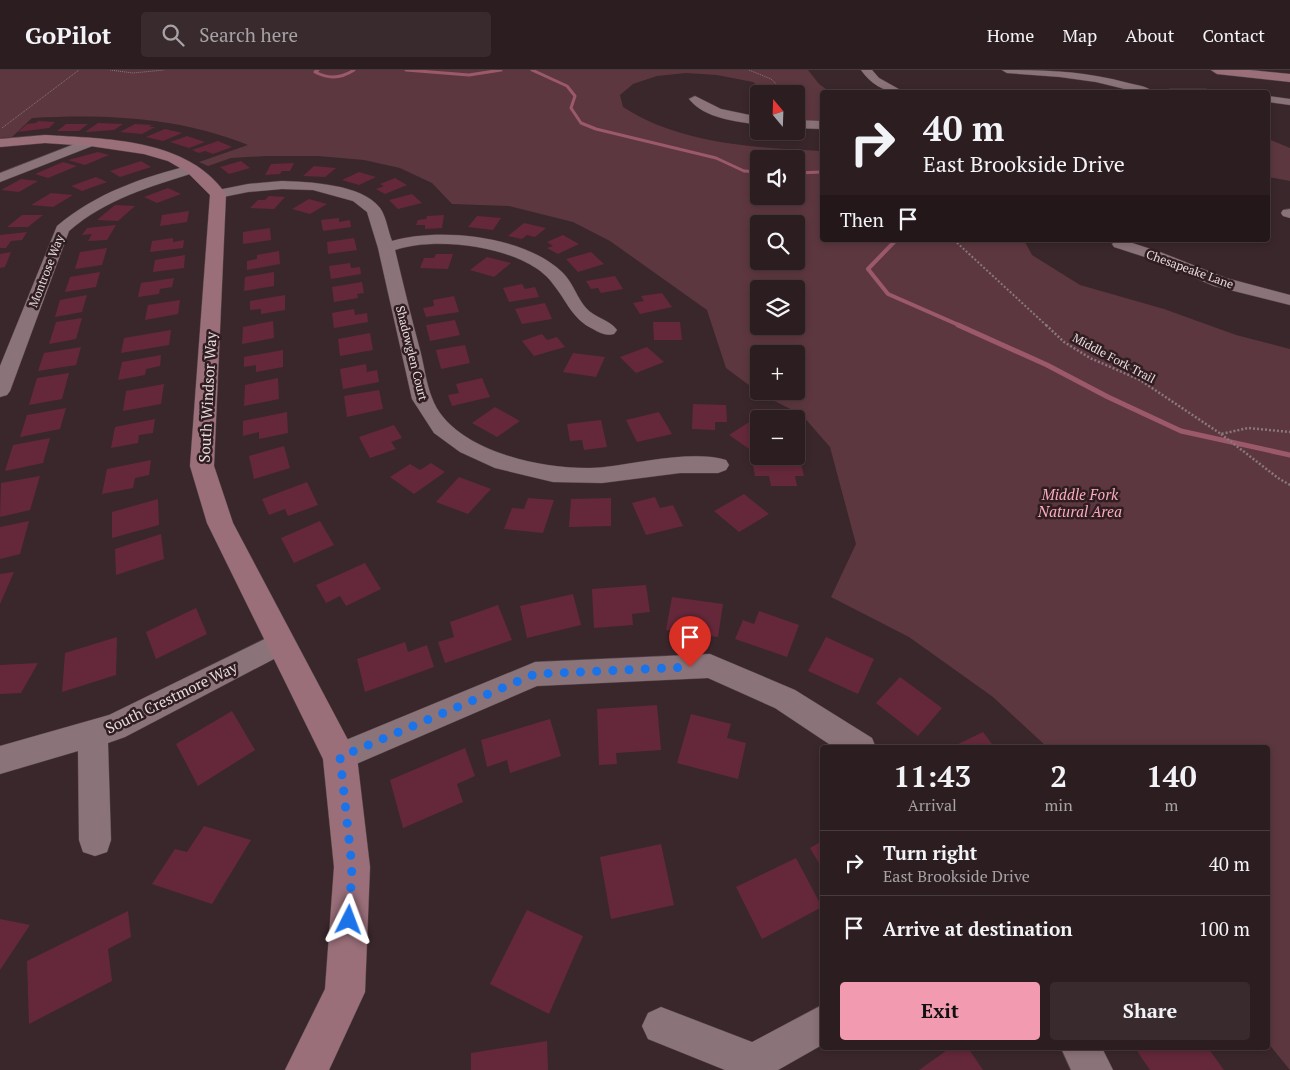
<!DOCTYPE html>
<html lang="en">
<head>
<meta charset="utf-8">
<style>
  :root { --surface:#2c1d20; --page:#382a2d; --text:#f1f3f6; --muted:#a6a2a5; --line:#483b3e; --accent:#f29aaf }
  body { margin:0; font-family:"PT Serif",serif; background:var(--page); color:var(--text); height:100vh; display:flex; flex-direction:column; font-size:19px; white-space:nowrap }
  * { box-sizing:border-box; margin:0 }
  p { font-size:16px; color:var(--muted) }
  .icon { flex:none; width:28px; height:28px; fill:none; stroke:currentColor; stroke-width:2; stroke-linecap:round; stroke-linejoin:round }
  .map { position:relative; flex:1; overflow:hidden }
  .side { position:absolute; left:820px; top:675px; width:450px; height:305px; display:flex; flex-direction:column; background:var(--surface); border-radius:5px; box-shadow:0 2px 8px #0003,0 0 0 1px var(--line) }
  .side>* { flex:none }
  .hud { position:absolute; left:820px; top:20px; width:450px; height:152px; border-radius:5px; box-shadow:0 2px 8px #0003,0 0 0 1px var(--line); background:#2c1d20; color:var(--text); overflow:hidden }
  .needle { width:32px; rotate:341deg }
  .tools { position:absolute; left:750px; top:15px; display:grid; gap:10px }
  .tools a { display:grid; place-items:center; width:55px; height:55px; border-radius:5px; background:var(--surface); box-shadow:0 2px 8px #0003,0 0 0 1px var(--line); font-size:25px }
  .pin { position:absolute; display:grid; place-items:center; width:42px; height:42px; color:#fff; margin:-51px -21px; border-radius:50% 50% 50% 0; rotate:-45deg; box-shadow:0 0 5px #0007 }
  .pin .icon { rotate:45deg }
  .me { position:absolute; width:55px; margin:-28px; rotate:3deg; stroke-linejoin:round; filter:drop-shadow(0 0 4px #0008) }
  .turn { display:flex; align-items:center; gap:18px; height:105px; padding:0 20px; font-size:22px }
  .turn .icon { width:65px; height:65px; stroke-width:2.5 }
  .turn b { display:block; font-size:35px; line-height:42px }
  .then { display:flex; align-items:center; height:48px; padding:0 20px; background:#0003; gap:10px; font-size:19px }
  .eta { display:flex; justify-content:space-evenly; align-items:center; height:85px; text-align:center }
  .eta b { font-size:30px; font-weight:700; line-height:35px }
  .cta { display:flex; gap:10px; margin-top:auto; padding:10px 20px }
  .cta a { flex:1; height:58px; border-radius:5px; background:var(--accent); color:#111; font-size:20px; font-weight:700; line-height:58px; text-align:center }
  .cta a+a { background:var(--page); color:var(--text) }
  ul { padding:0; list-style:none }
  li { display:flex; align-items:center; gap:15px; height:65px; padding:0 20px; border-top:1px solid var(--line) }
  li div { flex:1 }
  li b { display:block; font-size:19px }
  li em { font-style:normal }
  header { display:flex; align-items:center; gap:30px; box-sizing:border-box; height:70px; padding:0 25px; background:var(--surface); border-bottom:1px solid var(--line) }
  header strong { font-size:24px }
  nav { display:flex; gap:28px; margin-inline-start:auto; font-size:18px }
  .search { width:350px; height:45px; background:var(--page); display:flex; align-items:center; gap:12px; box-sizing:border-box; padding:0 18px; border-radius:5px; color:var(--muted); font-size:19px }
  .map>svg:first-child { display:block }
  .green { fill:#5d3740; fill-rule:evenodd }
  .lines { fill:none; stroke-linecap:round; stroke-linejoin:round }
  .stream-far2 { stroke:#9b596a; stroke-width:3 }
  .stream-far1 { stroke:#9b596a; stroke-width:4 }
  .stream { stroke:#9b596a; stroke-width:5 }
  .building { fill:#64283a }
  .street-casing { stroke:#544548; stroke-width:1 }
  .secondary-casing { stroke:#544548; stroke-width:1 }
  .path-far2 { stroke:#89797c; stroke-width:1; stroke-dasharray:1 1; stroke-linecap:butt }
  .path-far1 { stroke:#89797c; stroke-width:2; stroke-dasharray:2 2; stroke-linecap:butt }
  .path { stroke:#89797c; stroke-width:2.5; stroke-dasharray:2 2; stroke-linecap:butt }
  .street { fill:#8b7479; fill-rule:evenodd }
  .secondary { fill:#9a6f7a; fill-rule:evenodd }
  .route { stroke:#1a73e8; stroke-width:9; stroke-dasharray:0 16.2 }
  .labels { text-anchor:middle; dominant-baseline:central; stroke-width:5; stroke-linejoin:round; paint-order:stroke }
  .far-street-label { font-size:12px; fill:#e8dbdd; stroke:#2f1d21 }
  .street-label { font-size:15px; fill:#e8dbdd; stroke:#2f1d21 }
  .park-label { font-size:15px; font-style:italic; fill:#faabbe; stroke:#2f1d21 }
</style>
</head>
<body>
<header>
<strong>GoPilot</strong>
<div class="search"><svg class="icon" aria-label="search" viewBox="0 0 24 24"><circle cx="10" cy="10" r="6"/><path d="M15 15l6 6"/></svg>Search here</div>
<nav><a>Home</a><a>Map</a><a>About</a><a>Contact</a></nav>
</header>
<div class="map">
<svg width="1290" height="1000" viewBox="0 0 1290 1000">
  <rect width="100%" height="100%" fill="#3a272b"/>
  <path class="green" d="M 0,0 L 808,0 L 819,14 L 830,22 L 822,22 L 822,51 L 796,50 L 796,24 L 768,24 L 753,12 L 717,5 L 686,3 L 657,6 L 633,14 L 620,25 L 623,37 C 680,74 756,78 822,81 L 822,170 L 1024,170 L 1032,185 L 1080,215 L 1164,239 L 1236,265 L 1290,279 L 1290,1000 L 1268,973 L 1268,678 L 1047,677 L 993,627 L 909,567 L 831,527 L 856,474 L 830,377 L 802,345 L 761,324 L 726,298 L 707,240 L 610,171 L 573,152 L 509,136 L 452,134 L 432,113 L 400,98 L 364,90 L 318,86 L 266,86 L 231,88 L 208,96 L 199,92 L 248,75 C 178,47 106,44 32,48 L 12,67 L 0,68 ZM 759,89 L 796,89 L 796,126 L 759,126 ZM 759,154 L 796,154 L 796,191 L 759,191 ZM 759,219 L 796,219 L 796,256 L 759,256 ZM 759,284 L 796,284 L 796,321 L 759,321 Z
    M 1268,69 L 1290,78 L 1290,111 L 1268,107 Z"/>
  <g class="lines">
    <path class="stream-far2" d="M 318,0 L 315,2 C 328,9 342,8 354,0
      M 406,0 L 469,5 L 501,0
      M 532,0 L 567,16 L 575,26 L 571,38 L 581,53 L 596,59 L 716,88 L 744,101 L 759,102
      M 796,103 L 822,102"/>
    <path class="stream-far1" d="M 896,170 L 868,199 L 888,224 L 961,256"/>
    <path class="stream" d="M 958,255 L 1047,295 L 1108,327 L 1181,361 L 1290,385"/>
  </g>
  <path class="building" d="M 38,51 L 55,52 L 49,58 L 18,62 L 27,54 L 36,53 Z
    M 98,53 L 123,54 L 114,60 L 85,62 Z
    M 66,54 L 88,54 L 79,61 L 57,61 Z
    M 135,54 L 152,55 L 149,57 L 155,57 L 142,64 L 120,62 Z
    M 165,59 L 182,63 L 163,71 L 146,67 Z
    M 187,66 L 205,72 L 189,78 L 170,72 Z
    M 218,71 L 232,77 L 213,84 L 205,81 L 199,83 L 192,80 Z
    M 98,82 L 109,85 L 85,95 L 68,90 Z
    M 141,91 L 151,97 L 120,107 L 110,101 Z
    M 241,91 L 250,98 L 229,104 L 220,97 Z
    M 63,92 L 77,96 L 48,108 L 35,104 Z
    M 294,93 L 290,101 L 282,101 L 280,104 L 265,105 L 271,94 Z
    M 314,96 L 336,98 L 325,107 L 303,106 Z
    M 359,102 L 376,107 L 359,115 L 342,110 Z
    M 96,107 L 107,112 L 82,121 L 71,116 Z
    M 395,108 L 407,115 L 385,124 L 376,119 L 384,116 L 380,114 Z
    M 21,109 L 38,111 L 19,122 L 1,120 Z
    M 168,118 L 181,124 L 157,133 L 144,127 Z
    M 51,123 L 73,125 L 53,137 L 31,135 Z
    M 412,124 L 422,133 L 398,139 L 389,130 Z
    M 269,126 L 285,127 L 274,139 L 250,138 L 258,130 L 265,130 Z
    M 309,129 L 327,134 L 310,144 L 292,139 Z
    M 115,135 L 135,136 L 118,151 L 97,150 Z
    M 189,141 L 187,152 L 160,156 L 162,145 Z
    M 22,145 L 43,145 L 28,157 L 7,157 Z
    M 444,145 L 442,158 L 425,159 L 425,155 L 416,155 L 418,150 L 426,149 L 427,146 Z
    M 477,146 L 501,148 L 493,160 L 468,157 Z
    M 339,148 L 339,152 L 350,150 L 351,157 L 323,161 L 321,150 Z
    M 524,153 L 546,158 L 535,167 L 527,165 L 522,169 L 508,166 Z
    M 116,155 L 107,170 L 88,171 L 92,164 L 82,165 L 87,158 Z
    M 270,158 L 271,170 L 243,174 L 243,162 Z
    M 27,162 L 22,170 L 11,171 L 6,178 L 0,178 L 0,165 Z
    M 563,165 L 579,174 L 558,184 L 547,178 L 553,176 L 547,172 Z
    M 173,168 L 173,172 L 184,170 L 183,178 L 150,182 L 152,171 Z
    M 354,168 L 357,180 L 328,184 L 327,172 Z
    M 107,178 L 102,195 L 75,199 L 80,182 Z
    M 279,181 L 280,194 L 247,200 L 247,191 L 257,189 L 257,185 Z
    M 11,182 L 5,197 L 0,198 L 0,184 Z
    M 591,182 L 604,194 L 578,202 L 566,189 Z
    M 436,184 L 453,184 L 448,199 L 420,198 L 424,188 L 434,188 Z
    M 185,185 L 184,198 L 153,202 L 155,190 Z
    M 487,187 L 511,193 L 494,207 L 470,200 Z
    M 350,193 L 351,198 L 360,197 L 361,204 L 331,209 L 329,196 Z
    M 100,202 L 96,217 L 65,222 L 70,207 Z
    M 274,202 L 274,216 L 244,221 L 245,207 Z
    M 615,206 L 623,219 L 601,223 L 598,218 L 591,219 L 586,211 Z
    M 174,208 L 172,217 L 160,219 L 159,224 L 138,227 L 141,213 Z
    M 362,212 L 364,223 L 357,224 L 358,228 L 334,232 L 332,217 Z
    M 522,214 L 525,219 L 535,217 L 539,227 L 509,232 L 503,218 Z
    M 662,223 L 672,237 L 640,244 L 633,233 L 644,231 L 641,226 Z
    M 87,225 L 82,242 L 55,247 L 60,230 Z
    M 285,225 L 285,240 L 261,244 L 261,239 L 250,240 L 250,231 Z
    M 454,226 L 459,242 L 426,247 L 423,238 L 434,236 L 433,230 Z
    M 180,230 L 178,244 L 145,250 L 148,235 Z
    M 545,233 L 552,249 L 522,254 L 515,239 Z
    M 354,239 L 355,245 L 367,243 L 368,252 L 334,258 L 332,243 Z
    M 82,248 L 76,269 L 49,274 L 56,252 Z
    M 455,250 L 460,265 L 430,271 L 426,255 Z
    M 273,251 L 274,268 L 242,274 L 243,257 Z
    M 653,252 L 680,252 L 682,270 L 654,270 Z
    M 171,260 L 169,275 L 121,283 L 124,268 Z
    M 370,263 L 373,280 L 340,286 L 338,269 Z
    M 542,264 L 547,270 L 557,267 L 565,277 L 534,286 L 522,271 Z
    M 465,275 L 470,293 L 441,299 L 436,280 Z
    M 81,277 L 76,295 L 38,301 L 44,283 Z
    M 647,277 L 664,292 L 636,303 L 620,287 Z
    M 283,280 L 283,297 L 256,302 L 256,295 L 244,297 L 244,287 Z
    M 573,283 L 605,287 L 596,307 L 563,302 Z
    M 161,285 L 160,296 L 146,299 L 145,305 L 118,310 L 122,292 Z
    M 366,294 L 367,302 L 377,300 L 379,312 L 343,319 L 340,299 Z
    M 69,303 L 62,329 L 29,335 L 37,308 Z
    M 278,308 L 279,329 L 244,336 L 245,315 Z
    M 482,308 L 490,327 L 452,336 L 448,325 L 459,323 L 456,314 Z
    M 164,314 L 161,334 L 123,341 L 126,321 Z
    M 379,320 L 383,339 L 347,347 L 344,326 Z
    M 693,334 L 726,335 L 727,352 L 715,352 L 715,360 L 692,359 Z
    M 495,337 L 520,351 L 497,367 L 472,353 Z
    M 66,338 L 60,359 L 20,367 L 27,345 Z
    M 287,342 L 288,363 L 259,369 L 259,362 L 243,366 L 243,351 Z
    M 659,342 L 672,364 L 637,372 L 626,350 Z
    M 757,347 L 759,380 L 755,383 L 729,365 Z
    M 155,349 L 153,363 L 139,365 L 138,373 L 111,378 L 115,357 Z
    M 601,350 L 607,377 L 584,380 L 582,370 L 570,371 L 567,354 Z
    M 394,355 L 402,368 L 391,372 L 396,379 L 370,388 L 359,367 Z
    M 50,368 L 43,393 L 5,401 L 13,375 Z
    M 284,376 L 290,398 L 254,409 L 249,386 Z
    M 800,389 L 804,406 L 795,406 L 797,416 L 771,416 L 769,406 L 755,406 L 752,390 Z
    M 151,390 L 149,405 L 135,408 L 133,418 L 102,424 L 107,399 Z
    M 431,393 L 445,402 L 414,424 L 390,407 L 410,394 L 420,400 Z
    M 40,406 L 30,440 L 0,447 L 1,413 Z
    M 459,407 L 491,419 L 468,444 L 436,432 Z
    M 307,412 L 318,435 L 288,446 L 285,439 L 269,445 L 262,429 Z
    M 744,424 L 769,444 L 739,462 L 714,441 Z
    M 655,427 L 660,438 L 673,435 L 683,456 L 646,465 L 632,433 Z
    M 528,428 L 554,430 L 543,463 L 504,459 L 512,438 L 524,439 Z
    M 611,428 L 611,456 L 569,457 L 571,429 Z
    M 158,429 L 159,455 L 112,468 L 112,442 Z
    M 29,451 L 20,484 L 0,489 L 0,457 Z
    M 320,451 L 334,475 L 294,493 L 281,468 Z
    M 161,464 L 164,489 L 116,505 L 115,479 Z
    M 365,493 L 381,519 L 346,536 L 340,526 L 326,533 L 316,515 Z
    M 14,502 L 0,534 L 0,504 Z
    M 646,515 L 650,542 L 632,544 L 633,555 L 594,558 L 592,519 Z
    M 573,524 L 581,555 L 527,568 L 520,536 Z
    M 672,527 L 723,534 L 718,567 L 666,560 Z
    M 498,535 L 512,570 L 445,593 L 438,572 L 454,567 L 450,552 Z
    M 196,538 L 207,564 L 156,589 L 146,562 Z
    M 759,541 L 799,555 L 787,587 L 735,569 L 743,550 L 754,554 Z
    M 117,567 L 116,605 L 62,622 L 65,583 Z
    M 826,567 L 874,589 L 858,624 L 808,601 Z
    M 405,572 L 408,582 L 427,575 L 434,597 L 365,622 L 357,589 Z
    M 38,593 L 21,623 L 0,624 L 0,595 Z
    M 900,607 L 942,638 L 918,666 L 876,633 Z
    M 657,635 L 661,680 L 616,683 L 617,694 L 599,695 L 597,639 Z
    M 232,641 L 255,680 L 198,716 L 176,674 Z
    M 691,644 L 731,654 L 727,668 L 746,673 L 738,709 L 677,693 Z
    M 550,649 L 561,686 L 510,703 L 507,690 L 487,697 L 481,670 Z
    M 983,662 L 995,678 L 950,678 Z
    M 465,678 L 475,706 L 457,714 L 463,732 L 403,758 L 390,710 Z
    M 204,756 L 251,770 L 212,834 L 152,814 L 175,779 L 187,782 Z
    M 822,771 L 822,798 L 810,778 Z
    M 661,774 L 674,835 L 611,849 L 600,787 Z
    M 796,788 L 822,837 L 762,869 L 736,817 Z
    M 527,840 L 583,866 L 549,944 L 490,914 Z
    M 128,841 L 131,867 L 108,879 L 112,911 L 29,954 L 27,891 Z
    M 0,849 L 30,855 L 0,900 Z
    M 547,971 L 548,1000 L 471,1000 L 471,983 Z
    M 950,978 L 968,978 L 983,1000 L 919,1000 Z
    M 1135,978 L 1208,978 L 1224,1000 L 1150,1000 Z"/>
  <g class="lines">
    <g class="street-casing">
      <path id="street" d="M 861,0 L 872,0 L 879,8 L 904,22 C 886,24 871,14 861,0 Z
        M 1002,0 C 1048,0 1083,1 1128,13 C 1136,15 1147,16 1153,22 L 1137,22 L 1096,12 L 1060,7 L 1007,3 Z
        M 1170,19 L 1206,19 L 1212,22 L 1164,22 Z
        M 695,26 L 721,39 L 759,47 L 759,55 C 736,51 705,49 689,29 Z
        M 1268,26 L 1290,29 L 1290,35 L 1268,32 Z
        M 796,50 L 822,51 L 822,59 L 796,58 Z
        M 90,68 L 95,69 L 96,72 L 95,75 L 0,112 L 0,103 Z
        M 192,95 L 197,96 L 199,99 L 197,102 C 151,116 106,129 69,161 L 10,321 L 7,325 L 0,327 L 0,296 L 57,156 C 96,123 143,107 192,95 Z
        M 282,111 C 309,112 362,114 380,138 C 386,146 388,161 392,171 C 440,157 526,166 563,203 C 573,213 577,228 586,238 C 595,248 610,250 617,260 L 614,264 C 606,266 600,263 593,259 C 572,249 567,231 553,214 C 549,208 542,202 536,198 C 501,175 434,167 395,180 C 403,213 411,247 420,280 C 424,295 426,313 432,328 C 452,383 553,403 605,397 C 640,393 693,380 726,390 L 729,395 L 726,400 L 718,403 L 680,403 L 602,413 L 553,412 L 495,398 L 460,382 L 434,363 L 412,329 L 378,178 L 367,142 L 353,131 L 313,120 L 282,119 L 248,122 L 218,128 L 213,127 L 211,124 L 213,121 L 248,114 Z
        M 1290,139 L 1290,148 L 1283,146 L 1281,143 L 1283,140 Z
        M 1117,170 L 1126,171 L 1160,182 L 1226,208 L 1290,225 L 1290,235 L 1214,216 L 1148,188 L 1114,177 L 1112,174 Z
        M 281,561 L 291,564 L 295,572 L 291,580 L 125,667 L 108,673 L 111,770 L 107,782 L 95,786 L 83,782 L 79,770 L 78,681 L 0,704 L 0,676 L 109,645 Z
        M 710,584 L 795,620 L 872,668 L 876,678 L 835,678 L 775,638 L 708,608 L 537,616 L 340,701 L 329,697 L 325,687 L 329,677 L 535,592 Z
        M 822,935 L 822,975 L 778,1000 L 725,1000 L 648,969 L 642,956 L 648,943 L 661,937 L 752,972 Z
        M 1061,978 L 1102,978 L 1113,1000 L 1071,1000 Z"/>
    </g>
    <g class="secondary-casing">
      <path id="secondary" d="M 1211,0 L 1250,0 L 1290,4 L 1290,12 L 1217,4 Z
        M 45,65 C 106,69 187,68 226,124 L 214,396 L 233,453 L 357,687 L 370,797 L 365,922 L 329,1000 L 285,1000 L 325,919 L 334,797 L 323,689 L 207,453 L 190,396 L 210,125 L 187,102 L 168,91 L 144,84 L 90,76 L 45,73 L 0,77 L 0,69 Z"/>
    </g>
    <path class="path-far2" d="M 110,0 L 133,3 L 164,0
      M 749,0 L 771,9 L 787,24
      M 2,58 L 79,0"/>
    <path class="path-far1" d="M 954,170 L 1047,256"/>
    <path class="path" d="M 1046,255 L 1064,272 L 1090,288 L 1140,310 L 1221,364 L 1248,358 L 1290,362
      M 1221,364 L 1278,408 L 1290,415"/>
    <use href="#street" class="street"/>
    <use href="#secondary" class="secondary"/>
  </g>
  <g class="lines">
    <path class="route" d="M 349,850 L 352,797 L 340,687 L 535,604 L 690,597"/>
  </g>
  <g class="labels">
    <g class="far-street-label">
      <text transform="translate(1190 199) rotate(20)">Chesapeake Lane</text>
      <text transform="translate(46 201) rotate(-69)">Montrose Way</text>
      <text transform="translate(412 283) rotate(76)">Shadowglen Court</text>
      <text transform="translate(1114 288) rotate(28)">Middle Fork Trail</text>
    </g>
    <g class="street-label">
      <text transform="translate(207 327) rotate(-87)">South Windsor Way</text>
      <text transform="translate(171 627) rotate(-26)">South Crestmore Way</text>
    </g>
    <g class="park-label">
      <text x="1080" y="424">Middle Fork<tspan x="1080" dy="17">Natural Area</tspan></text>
    </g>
  </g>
</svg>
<div class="tools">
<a><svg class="needle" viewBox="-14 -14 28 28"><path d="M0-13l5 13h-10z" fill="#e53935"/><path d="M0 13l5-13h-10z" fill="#a6a2a5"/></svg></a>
<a><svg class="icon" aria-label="sound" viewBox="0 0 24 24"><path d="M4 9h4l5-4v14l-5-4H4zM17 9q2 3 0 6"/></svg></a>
<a><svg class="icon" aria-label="search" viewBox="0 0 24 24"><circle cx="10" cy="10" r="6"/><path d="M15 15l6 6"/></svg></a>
<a><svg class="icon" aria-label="layers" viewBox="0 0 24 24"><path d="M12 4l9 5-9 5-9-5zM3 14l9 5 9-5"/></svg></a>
<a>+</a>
<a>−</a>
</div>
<div class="pin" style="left:690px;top:597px;background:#d93025"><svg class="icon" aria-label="arrive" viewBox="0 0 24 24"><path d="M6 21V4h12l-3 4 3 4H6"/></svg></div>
<svg class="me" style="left:349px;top:850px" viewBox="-20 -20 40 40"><path d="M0-17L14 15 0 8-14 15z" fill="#1a73e8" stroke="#fff" stroke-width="4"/></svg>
<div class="hud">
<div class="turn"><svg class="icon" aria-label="right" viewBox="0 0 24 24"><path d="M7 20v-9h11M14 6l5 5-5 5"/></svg><div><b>40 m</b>East Brookside Drive</div></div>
<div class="then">Then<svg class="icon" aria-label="arrive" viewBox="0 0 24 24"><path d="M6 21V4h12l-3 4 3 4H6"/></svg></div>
</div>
<section class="side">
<div class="eta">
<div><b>11:43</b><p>Arrival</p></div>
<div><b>2</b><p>min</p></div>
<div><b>140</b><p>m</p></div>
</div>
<ul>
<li><svg class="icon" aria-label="right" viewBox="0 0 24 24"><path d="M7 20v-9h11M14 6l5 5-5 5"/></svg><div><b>Turn right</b><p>East Brookside Drive</p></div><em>40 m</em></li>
<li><svg class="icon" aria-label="arrive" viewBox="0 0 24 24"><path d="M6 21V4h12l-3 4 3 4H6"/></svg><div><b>Arrive at destination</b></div><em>100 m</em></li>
</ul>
<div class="cta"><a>Exit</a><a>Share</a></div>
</section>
</div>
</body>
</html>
